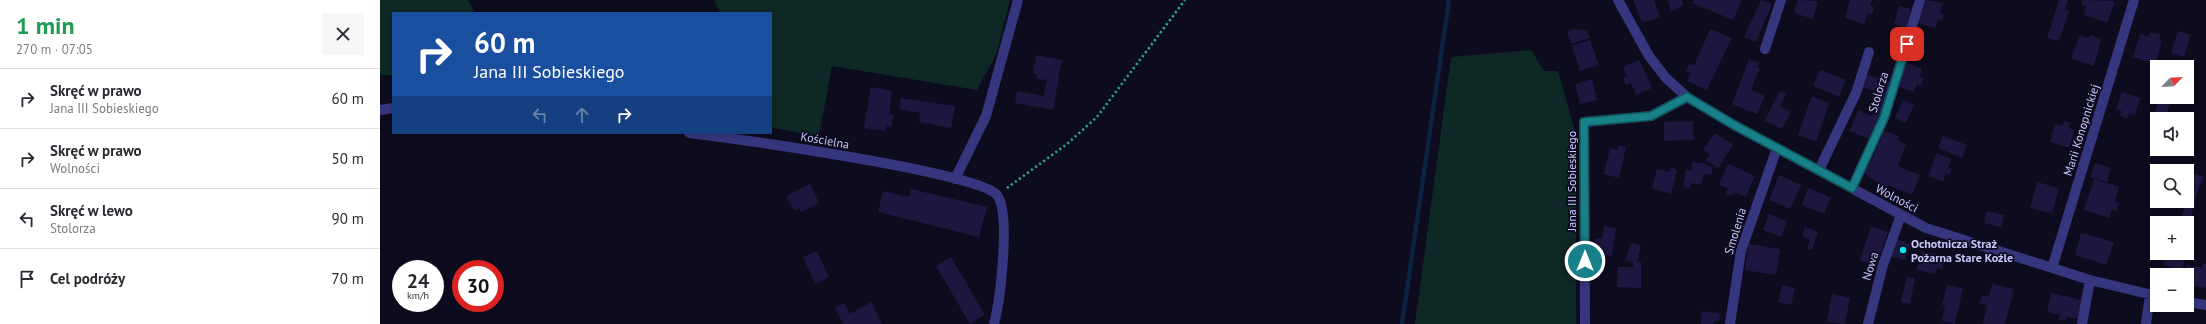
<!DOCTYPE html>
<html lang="pl">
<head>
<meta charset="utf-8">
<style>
  :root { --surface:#fff; --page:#f7f7f7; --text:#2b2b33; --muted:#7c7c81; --line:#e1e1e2 }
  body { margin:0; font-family:"PT Sans",sans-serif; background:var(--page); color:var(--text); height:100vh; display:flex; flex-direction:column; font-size:15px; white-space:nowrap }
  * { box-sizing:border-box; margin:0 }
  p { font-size:13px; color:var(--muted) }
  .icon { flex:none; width:22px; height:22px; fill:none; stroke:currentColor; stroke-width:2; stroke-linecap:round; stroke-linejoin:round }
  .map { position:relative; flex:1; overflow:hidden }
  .panel { display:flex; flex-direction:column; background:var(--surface); width:380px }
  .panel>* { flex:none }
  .banner { position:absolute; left:12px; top:12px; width:380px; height:122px; border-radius:0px; box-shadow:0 2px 6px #0003; background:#1a4fa0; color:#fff; overflow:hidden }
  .needle { width:26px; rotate:65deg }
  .buttons { position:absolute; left:1770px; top:60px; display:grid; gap:8px }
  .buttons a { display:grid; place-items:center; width:44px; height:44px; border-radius:0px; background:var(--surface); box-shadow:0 2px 6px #0003; font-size:20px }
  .speed { position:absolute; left:12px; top:260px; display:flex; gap:8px; font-size:20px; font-weight:700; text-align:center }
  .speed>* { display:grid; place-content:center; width:52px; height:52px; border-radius:50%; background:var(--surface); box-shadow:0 2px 6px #0003; line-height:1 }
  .speed small { font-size:10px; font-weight:400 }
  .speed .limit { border:6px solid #d22; background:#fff; color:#111 }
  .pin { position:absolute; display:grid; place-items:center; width:34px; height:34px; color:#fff; margin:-17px; border-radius:8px; box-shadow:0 2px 6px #0006 }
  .me { position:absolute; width:44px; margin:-22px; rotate:0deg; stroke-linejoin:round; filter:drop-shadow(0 0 3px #0008) }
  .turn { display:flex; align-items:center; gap:14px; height:84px; padding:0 16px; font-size:18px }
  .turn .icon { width:52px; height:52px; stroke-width:2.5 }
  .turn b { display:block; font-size:28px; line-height:34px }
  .lanes { display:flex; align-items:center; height:38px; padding:0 16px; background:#0003; justify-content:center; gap:20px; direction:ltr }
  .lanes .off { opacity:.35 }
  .round { display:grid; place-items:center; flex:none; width:42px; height:42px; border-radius:0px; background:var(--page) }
  .headline { display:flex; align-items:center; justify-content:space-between; height:68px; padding:0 16px }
  h1 { font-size:24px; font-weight:700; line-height:30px; color:#1e9e55 }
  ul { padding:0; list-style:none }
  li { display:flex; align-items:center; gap:12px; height:60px; padding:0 16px; border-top:1px solid var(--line) }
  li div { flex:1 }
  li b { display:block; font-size:15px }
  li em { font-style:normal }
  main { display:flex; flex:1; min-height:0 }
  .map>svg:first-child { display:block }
  .green { fill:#0e2826 }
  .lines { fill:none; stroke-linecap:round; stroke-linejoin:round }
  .stream { stroke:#0a2343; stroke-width:4.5 }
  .building { fill:#1d173f }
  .path { stroke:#2ab1a2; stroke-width:2.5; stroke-dasharray:2 3; stroke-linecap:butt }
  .minor { stroke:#35367e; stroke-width:10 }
  .route-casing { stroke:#105359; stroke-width:10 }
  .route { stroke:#188089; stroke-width:7 }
  .poi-dot { fill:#00e7f3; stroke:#0d0b1e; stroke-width:1.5 }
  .labels { text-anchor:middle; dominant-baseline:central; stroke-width:3.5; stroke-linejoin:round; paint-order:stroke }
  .street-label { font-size:12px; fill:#cbc8ff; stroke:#0d0b1e }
  .poi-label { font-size:12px; font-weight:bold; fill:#cbc8ff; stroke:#0d0b1e; text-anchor:start }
</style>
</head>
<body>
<main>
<section class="panel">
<div class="headline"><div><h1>1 min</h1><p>270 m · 07:05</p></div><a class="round"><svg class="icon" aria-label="close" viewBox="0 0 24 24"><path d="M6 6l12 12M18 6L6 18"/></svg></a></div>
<ul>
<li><svg class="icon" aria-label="right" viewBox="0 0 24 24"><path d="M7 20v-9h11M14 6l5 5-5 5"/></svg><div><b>Skręć w prawo</b><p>Jana III Sobieskiego</p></div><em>60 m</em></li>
<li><svg class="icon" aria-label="right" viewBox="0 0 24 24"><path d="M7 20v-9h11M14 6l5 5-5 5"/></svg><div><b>Skręć w prawo</b><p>Wolności</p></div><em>50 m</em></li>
<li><svg class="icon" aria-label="left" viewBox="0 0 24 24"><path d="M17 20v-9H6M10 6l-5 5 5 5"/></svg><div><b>Skręć w lewo</b><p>Stolorza</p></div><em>90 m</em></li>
<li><svg class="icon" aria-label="arrive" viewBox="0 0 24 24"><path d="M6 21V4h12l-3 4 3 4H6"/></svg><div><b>Cel podróży</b></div><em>70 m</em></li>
</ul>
</section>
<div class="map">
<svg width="1826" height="324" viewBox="0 0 1826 324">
  <rect width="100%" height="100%" fill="#0d0b1e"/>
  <path class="green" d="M 0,0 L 88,0 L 95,13 L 13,13 L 13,75 L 0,75 Z
    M 334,0 L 630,0 L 616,55 L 597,90 L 452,66 L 439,136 L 393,128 L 391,124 L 391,13 L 340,13 Z
    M 1151,50 L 1164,71 L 1178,71 L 1196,135 L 1196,324 L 1035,324 L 1071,57 Z"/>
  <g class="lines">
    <path class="stream" d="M 1022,324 L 1069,0"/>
  </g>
  <path class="building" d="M 1253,0 L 1274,0 L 1280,17 L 1262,23 Z
    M 1288,0 L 1302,0 L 1303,5 L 1291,12 Z
    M 1314,0 L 1362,0 L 1353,20 L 1312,3 Z
    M 1381,0 L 1392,4 L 1376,42 L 1364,37 Z
    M 1418,0 L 1438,1 L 1433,19 L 1414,13 Z
    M 1470,0 L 1492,0 L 1490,6 L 1494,7 L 1492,14 L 1488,13 L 1484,24 L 1465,18 Z
    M 1546,0 L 1563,3 L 1560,12 L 1564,14 L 1562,21 L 1558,20 L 1555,28 L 1538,23 Z
    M 1679,0 L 1688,0 L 1685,9 L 1689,11 L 1679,41 L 1667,38 Z
    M 1702,0 L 1735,1 L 1727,23 L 1704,15 L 1706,6 L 1701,5 Z
    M 1519,6 L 1531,9 L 1526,28 L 1514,24 Z
    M 1194,29 L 1207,30 L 1210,38 L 1191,44 L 1187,32 Z
    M 1330,29 L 1352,38 L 1327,90 L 1307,81 L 1311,73 L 1306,71 L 1309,64 L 1314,66 Z
    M 1798,31 L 1811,35 L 1804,57 L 1791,53 Z
    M 1770,32 L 1781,35 L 1779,40 L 1782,41 L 1775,64 L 1753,57 L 1760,34 L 1768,37 Z
    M 1710,35 L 1721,39 L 1714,66 L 1691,58 L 1700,36 L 1709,38 Z
    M 1210,40 L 1219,65 L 1200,71 L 1192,46 Z
    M 656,55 L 682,60 L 673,110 L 635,103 L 637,91 L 664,96 L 667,80 L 657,79 L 657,75 L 653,74 Z
    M 1369,59 L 1379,63 L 1377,67 L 1380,68 L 1371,90 L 1385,96 L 1377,114 L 1352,104 Z
    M 1259,60 L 1272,88 L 1256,95 L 1251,83 L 1246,85 L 1243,78 L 1247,76 L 1243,67 Z
    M 1526,63 L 1542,68 L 1540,77 L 1544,78 L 1541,86 L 1537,84 L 1534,92 L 1519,87 Z
    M 1440,70 L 1466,80 L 1459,97 L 1433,86 Z
    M 1485,74 L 1511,82 L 1491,140 L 1470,131 L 1478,110 L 1492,116 L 1499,92 L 1481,87 Z
    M 1212,79 L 1217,100 L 1200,104 L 1195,84 Z
    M 491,87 L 512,91 L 509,114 L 514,115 L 511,127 L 507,126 L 505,131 L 484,128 Z
    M 1400,91 L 1406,94 L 1400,106 L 1411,112 L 1402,129 L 1384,121 Z
    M 1742,92 L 1760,98 L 1755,115 L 1749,114 L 1747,119 L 1740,116 L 1742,111 L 1736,110 Z
    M 1432,96 L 1449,103 L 1436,142 L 1418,135 Z
    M 1780,97 L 1792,97 L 1785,118 L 1774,115 Z
    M 521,98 L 575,106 L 571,128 L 539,122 L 540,113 L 519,109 Z
    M 1523,100 L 1534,105 L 1526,123 L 1515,118 Z
    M 1313,121 L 1314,140 L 1284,141 L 1284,122 Z
    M 1684,121 L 1691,123 L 1689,128 L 1694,130 L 1689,148 L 1670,142 L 1675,124 L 1683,126 Z
    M 1504,131 L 1519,136 L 1517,140 L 1526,144 L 1518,166 L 1540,175 L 1532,195 L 1509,186 L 1505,188 L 1484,173 L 1494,155 Z
    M 1335,133 L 1353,145 L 1338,168 L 1326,160 L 1330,154 L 1323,150 Z
    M 1563,136 L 1587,145 L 1582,158 L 1558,148 Z
    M 1239,145 L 1246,147 L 1239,178 L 1224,174 L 1230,148 L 1237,150 Z
    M 1557,153 L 1572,159 L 1568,168 L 1572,169 L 1570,175 L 1566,174 L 1563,182 L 1548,176 Z
    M 1313,162 L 1328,164 L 1328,166 L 1333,167 L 1331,175 L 1324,174 L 1321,185 L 1311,183 L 1310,188 L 1303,187 L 1306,170 L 1311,171 Z
    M 1715,163 L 1731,168 L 1727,182 L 1710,177 Z
    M 1348,164 L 1375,176 L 1366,197 L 1355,192 L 1354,195 L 1351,194 L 1349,196 L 1345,194 L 1348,188 L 1339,185 Z
    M 1290,167 L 1297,170 L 1291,194 L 1272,188 L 1277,169 L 1289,172 Z
    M 1798,167 L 1824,177 L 1817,192 L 1808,232 L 1807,223 L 1794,223 L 1795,220 L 1800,221 L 1810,190 L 1807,189 L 1807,171 L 1796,171 Z
    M 1399,175 L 1421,185 L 1410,209 L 1389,200 Z
    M 1714,179 L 1739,187 L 1735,202 L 1739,203 L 1737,211 L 1732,209 L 1729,218 L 1704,210 Z
    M 1657,182 L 1679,188 L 1672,213 L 1650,208 Z
    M 430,184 L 439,203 L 421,212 L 419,208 L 414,211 L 406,196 Z
    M 1428,188 L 1451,198 L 1444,214 L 1422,205 Z
    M 531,189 L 607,207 L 599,237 L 498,212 L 503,191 L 529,197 Z
    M 1607,211 L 1624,215 L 1621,227 L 1604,223 Z
    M 1389,214 L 1407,221 L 1401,237 L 1383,230 Z
    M 1224,226 L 1236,228 L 1232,256 L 1213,254 L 1214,241 L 1216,238 L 1222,238 Z
    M 1491,226 L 1508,232 L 1496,266 L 1480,260 Z
    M 1425,227 L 1438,232 L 1432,250 L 1427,248 L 1430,239 L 1422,236 Z
    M 1701,233 L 1734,242 L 1726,265 L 1695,255 Z
    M 1807,233 L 1812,234 L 1807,250 Z
    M 1517,239 L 1530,244 L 1525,260 L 1511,256 Z
    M 1251,243 L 1261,245 L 1257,262 L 1261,262 L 1261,288 L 1237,287 L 1238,267 L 1253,267 L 1253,262 L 1245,261 Z
    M 1369,244 L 1400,249 L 1396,275 L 1365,270 Z
    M 437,251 L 449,277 L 435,284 L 423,257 Z
    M 1541,251 L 1565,256 L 1562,270 L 1557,268 L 1555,274 L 1537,270 Z
    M 1786,253 L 1807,253 L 1802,270 L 1783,265 Z
    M 571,257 L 605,315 L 590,324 L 556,266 Z
    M 1823,264 L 1826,264 L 1826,288 L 1807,285 L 1807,275 L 1804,275 L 1806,265 L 1822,268 Z
    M 1527,277 L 1535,278 L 1530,304 L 1521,302 Z
    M 1612,284 L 1634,289 L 1625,324 L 1603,324 L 1607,305 L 1600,304 L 1602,295 L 1609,297 Z
    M 1402,285 L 1415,288 L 1411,305 L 1398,302 Z
    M 1567,285 L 1583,288 L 1575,324 L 1562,321 L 1565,306 L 1562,305 Z
    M 1671,293 L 1702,300 L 1698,319 L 1687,317 L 1685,321 L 1678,320 L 1680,315 L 1667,312 Z
    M 1452,294 L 1470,298 L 1465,324 L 1447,322 Z
    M 491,302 L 502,324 L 463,324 L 455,308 L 464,303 L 470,314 Z
    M 1322,311 L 1340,313 L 1339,321 L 1335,321 L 1334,324 L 1321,324 Z"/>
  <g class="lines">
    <path class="path" d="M 627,188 L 687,144 L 717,117 L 805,0"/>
    <path class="minor" d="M 1238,0 L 1269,56 L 1286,78 L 1307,97 L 1354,125 L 1546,228 L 1710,280 L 1777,296
      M 1385,49 L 1401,0
      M 0,110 L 13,108
      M 309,133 C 350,138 599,172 617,195 C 631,213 620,301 614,324
      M 1439,170 L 1476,93 L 1489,52
      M 575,179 L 606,116 L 638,0
      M 1472,188 L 1504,118 L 1540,0
      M 1672,268 L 1754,0
      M 1807,302 L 1826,305
      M 1205,324 L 1204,122 L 1271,116 L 1307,97
      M 1350,324 L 1361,251 L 1397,148
      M 1488,324 L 1503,265 L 1521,215
      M 1702,324 L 1710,280
      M 1766,324 L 1770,295"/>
  </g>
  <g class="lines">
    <g class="route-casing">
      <path id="route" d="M 1205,261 L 1204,122 L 1271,116 L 1307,97 L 1354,125 L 1472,188 L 1504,118 L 1527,44"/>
    </g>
    <use href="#route" class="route"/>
  </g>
  <circle class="poi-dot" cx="1523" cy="250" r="4"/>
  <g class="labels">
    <g class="street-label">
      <text transform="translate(1498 92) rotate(-73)">Stolorza</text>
      <text transform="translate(1701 130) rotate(-73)">Marii Konopnickiej</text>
      <text transform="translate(445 140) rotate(10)">Kościelna</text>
      <text transform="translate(1191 181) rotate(-90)">Jana III Sobieskiego</text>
      <text transform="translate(1517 198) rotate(28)">Wolności</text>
      <text transform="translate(1355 231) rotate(-73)">Smolenia</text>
      <text transform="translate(1490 266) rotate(-73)">Nowa</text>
    </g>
    <g class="poi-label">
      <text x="1531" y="243">Ochotnicza Straż<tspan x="1531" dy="14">Pożarna Stare Koźle</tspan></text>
    </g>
  </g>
</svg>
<div class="buttons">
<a><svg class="needle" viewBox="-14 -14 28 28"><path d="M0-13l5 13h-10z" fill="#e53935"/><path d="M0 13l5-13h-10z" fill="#7c7c81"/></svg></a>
<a><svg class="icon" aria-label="sound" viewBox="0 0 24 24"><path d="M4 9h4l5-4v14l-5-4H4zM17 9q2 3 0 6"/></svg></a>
<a><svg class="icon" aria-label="search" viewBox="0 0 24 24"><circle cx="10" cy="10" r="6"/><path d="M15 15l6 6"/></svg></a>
<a>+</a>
<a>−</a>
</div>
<div class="speed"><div>24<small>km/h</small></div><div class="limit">30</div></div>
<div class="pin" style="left:1527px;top:44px;background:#d93025"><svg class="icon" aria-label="arrive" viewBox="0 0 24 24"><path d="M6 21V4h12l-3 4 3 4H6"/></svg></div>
<svg class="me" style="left:1205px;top:261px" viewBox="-20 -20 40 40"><circle r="17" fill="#188089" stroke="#fff" stroke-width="3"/><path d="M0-11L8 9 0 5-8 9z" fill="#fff"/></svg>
<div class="banner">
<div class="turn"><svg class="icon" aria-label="right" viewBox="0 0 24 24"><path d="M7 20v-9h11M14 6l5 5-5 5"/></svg><div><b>60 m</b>Jana III Sobieskiego</div></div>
<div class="lanes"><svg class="icon off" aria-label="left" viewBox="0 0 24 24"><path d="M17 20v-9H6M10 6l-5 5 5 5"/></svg><svg class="icon off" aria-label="ahead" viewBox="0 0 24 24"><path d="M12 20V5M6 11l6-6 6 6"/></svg><svg class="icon" aria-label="right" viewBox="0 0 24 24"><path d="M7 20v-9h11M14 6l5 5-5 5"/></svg></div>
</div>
</div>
</main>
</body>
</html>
